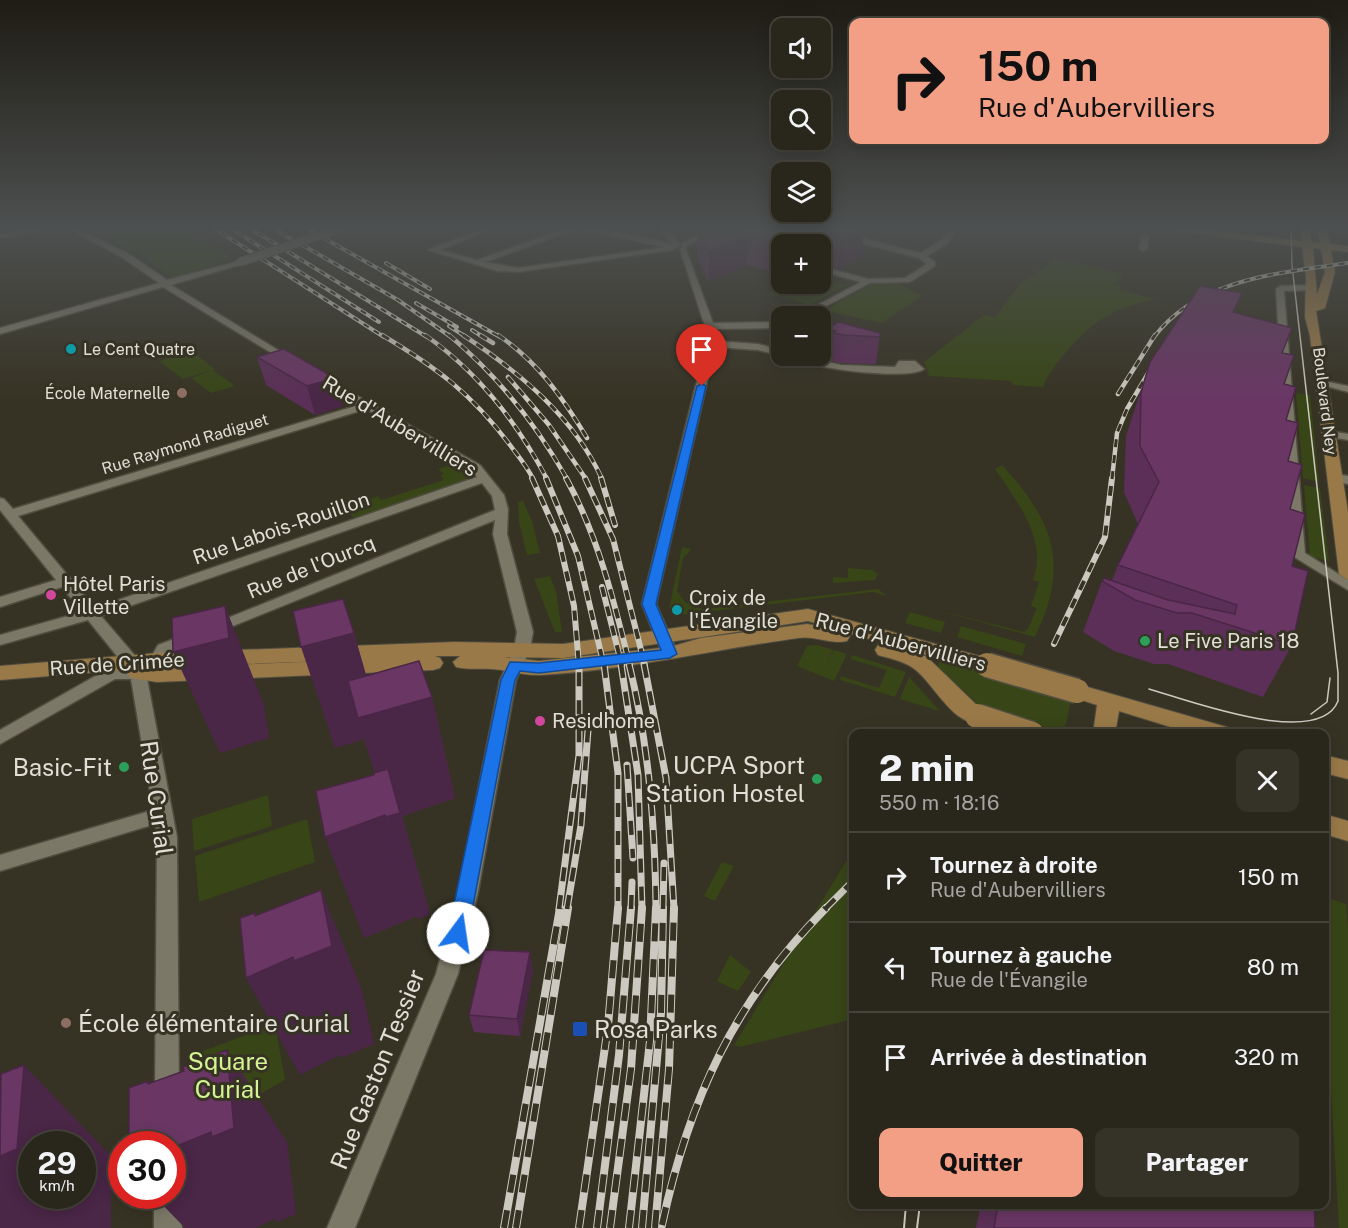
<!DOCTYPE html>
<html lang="fr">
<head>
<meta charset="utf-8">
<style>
  :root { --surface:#29261b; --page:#353228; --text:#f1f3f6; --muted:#a5a5a3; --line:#45433a; --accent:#f39f86 }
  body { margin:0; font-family:"Public Sans",sans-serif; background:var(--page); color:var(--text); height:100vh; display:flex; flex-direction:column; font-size:22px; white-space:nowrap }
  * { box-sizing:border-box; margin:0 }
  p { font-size:20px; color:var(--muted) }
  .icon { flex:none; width:33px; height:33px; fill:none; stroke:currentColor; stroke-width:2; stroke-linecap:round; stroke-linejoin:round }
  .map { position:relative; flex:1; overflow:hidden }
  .panel { position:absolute; left:849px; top:729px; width:480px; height:480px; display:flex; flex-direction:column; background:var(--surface); border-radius:12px; box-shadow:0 3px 15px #0003,0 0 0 2px var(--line) }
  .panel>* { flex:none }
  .top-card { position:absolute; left:849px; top:18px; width:480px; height:126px; border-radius:12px; box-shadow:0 3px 15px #0003,0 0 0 2px var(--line); background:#f39f86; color:#111; overflow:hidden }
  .tools { position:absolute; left:771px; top:18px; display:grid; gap:12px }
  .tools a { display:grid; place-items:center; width:60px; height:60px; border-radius:12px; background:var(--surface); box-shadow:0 3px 15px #0003,0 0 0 2px var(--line); font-size:30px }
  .speed { position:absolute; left:18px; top:1131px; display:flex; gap:12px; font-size:30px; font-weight:700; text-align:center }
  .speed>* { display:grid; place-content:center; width:78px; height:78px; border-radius:50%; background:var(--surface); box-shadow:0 3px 15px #0003,0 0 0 2px var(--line); line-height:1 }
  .speed small { font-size:15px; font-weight:400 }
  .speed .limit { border:9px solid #d22; background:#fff; color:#111 }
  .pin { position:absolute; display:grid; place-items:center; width:51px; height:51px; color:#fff; margin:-62px -26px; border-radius:50% 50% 50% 0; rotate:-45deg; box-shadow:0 0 6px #0007 }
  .pin .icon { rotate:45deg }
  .me { position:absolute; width:66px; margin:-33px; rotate:14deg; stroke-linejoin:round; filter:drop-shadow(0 0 4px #0008) }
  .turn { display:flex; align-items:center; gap:21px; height:126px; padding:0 30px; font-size:27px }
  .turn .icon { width:78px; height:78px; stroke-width:2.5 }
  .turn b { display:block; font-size:42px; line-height:51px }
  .round { display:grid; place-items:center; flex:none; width:63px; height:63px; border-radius:12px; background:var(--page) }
  .head { display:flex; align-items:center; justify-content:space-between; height:102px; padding:0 30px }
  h1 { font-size:36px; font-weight:800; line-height:45px }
  .button { display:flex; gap:12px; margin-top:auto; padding:12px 30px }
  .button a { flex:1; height:69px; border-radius:12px; background:var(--accent); color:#111; font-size:24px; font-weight:800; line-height:69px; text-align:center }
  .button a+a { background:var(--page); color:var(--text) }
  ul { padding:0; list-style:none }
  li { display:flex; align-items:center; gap:18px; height:90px; padding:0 30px; border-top:2px solid var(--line) }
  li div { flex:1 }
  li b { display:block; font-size:22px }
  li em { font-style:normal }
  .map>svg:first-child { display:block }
  .green { fill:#384517 }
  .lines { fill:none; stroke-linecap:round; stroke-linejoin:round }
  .minor-casing { stroke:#514e41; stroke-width:3 }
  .major-casing { stroke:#514e41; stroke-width:2 }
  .minor { fill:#7c7867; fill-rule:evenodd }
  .major { fill:#997948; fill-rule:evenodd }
  .tram-far1 { stroke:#cccac0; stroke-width:1.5 }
  .tram { stroke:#cccac0; stroke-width:2 }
  .rail-far4-casing { stroke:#cccac0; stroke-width:4 }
  .rail-far3-casing { stroke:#cccac0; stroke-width:4.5 }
  .rail-far2-casing { stroke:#cccac0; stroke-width:6 }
  .rail-far1-casing { stroke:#cccac0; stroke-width:7 }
  .rail-casing { stroke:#cccac0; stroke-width:8 }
  .rail-far4 { stroke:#373324; stroke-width:2; stroke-dasharray:6; stroke-linecap:butt }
  .rail-far3 { stroke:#373324; stroke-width:3; stroke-dasharray:8; stroke-linecap:butt }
  .rail-far2 { stroke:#373324; stroke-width:4; stroke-dasharray:10; stroke-linecap:butt }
  .rail-far1 { stroke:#373324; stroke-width:4.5; stroke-dasharray:14; stroke-linecap:butt }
  .rail { stroke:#373324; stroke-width:6; stroke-dasharray:18; stroke-linecap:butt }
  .minor-bridge-casing { stroke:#514e41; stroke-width:10; stroke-linecap:butt }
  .major-bridge-casing { stroke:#514e41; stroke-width:27; stroke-linecap:butt }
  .minor-bridge { stroke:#7c7867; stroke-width:8 }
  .major-bridge { stroke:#997948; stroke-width:24 }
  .wall { fill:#5b2f57 }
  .shaded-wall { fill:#4a2647; fill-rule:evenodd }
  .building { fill:#6a3765; stroke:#4a2647; stroke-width:1.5 }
  .route { fill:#1a73e8; stroke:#114b97; stroke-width:1.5 }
  .culture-dot { fill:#0f9aa8; stroke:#373324; stroke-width:2 }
  .education-dot { fill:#8d6e63; stroke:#373324; stroke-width:2 }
  .hotel-dot { fill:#d1479c; stroke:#373324; stroke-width:2 }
  .leisure-dot { fill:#2e9e5b; stroke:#373324; stroke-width:2 }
  .transit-dot { fill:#1a4fb4; stroke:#373324; stroke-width:2 }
  .labels { text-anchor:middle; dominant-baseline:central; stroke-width:6; stroke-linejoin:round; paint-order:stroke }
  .far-poi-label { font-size:16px; fill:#e1dfd6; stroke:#373324; text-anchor:start }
  .far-street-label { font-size:16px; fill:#e1dfd6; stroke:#373324 }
  .street-label { font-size:20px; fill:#e1dfd6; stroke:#373324 }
  .poi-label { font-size:20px; fill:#e1dfd6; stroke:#373324; text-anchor:start }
  .near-poi-label { font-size:24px; fill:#e1dfd6; stroke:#373324; text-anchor:end }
  .near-street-label { font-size:24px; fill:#e1dfd6; stroke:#373324 }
  .near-park-label { font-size:24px; fill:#d4f392; stroke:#373324 }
</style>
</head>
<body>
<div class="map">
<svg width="1348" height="1228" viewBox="0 0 1348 1228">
  <rect width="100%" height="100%" fill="#373324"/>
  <path class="green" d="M 92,227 L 187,227 L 233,259 L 171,278 L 136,250 L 131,251 L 89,230 Z
    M 1056,259 L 1123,274 L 1115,284 L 1121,285 L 1119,290 L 1156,299 C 1114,308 1095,319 1066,352 C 1057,363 1048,373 1043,387 L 1013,385 L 1011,381 L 929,376 L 924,362 L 984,315 L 995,317 L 1020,284 Z
    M 821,279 L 846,285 L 811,305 L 768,293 L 786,284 L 820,284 Z
    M 872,284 L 899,284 L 922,296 L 882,323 L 828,311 L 827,309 Z
    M 191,351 L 215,369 L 213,370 L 235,386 L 211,393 L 191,378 L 211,370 L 183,379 L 159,361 Z
    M 1296,393 L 1310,395 L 1319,482 L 1303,478 Z
    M 452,464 L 465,468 L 474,477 L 355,519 L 341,506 L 351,501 L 355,505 L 378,496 L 381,500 L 444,480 L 440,475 L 444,474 L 438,469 Z
    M 1002,465 C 1054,522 1070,564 1035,637 L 929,608 L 1024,632 L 1028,629 L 1037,608 L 1031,606 L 1039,582 L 1033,580 C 1048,539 1017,502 995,469 Z
    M 1304,485 L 1320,488 L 1329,561 L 1310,557 Z
    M 523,501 L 532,521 L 540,553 L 527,555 L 519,522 L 518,502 Z
    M 682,547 L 691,549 L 690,551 L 683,558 L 677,591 L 685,602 L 702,609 L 878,589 L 887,596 L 873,592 L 679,615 L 676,609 L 669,609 Z
    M 848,568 L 872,570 L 878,574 L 875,580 L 833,583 L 833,577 L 848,578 Z
    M 550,576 L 556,592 L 562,632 L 555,632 L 534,579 Z
    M 910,612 L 945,622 L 941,633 L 905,623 Z
    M 961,626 L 1026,644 L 1022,656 L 957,637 Z
    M 817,645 L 833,650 L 827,663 L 834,650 L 847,654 L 834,681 L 797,666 L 807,646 Z
    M 852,655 L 906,672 L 895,697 L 840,680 L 841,676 L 879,688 L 887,670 L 850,659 Z
    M 943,659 L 1072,695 L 1064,733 L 981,707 L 938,667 L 939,661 Z
    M 909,677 L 939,710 L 939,711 L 900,699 Z
    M 268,795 L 272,826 L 194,851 L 192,819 Z
    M 307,819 L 315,862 L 199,902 L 195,856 Z
    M 853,850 L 853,1019 L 740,1047 L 734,1045 Z
    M 722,862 L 734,866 L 715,901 L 704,896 Z
    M 1324,897 L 1346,904 L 1348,928 L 1348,1228 L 1339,1228 L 1325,988 Z
    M 730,955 L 751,972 L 738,991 L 717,981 Z
    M 275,1024 L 285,1080 L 197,1128 L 195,1054 Z"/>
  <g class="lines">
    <g class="minor-casing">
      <path id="minor" d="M 44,227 L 63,227 L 0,238 L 0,234 Z
        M 66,227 L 75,227 L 129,254 L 167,280 L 243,260 L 243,264 L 171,285 L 296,361 L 288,363 L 163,287 L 0,334 L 0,328 L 159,283 L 123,258 Z
        M 410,227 L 422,227 L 412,231 L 408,229 Z
        M 487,227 L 497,227 L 440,250 L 477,260 L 569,227 L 591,227 L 668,243 L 674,246 L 658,227 L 665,227 L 680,245 L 711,227 L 720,227 L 685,247 L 713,323 L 782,322 L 782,328 L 715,329 L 716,341 L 758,344 L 782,350 L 782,356 L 784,356 L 782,356 L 758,350 L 715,347 L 656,604 L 678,654 L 676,658 L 664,658 L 642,604 L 708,336 L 680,249 L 683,247 L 680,245 L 672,250 L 518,272 L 497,271 L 428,250 ZM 578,229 L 665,247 L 518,268 L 485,262 Z
        M 803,227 L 818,227 L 921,253 L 941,240 L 952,227 L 959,227 L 947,244 L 927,256 L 935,262 L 935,266 L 910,282 L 870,283 L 807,316 L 797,316 L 861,282 L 820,271 L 820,266 L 868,279 L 905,278 L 927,264 L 919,258 L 812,231 L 767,236 L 763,234 Z
        M 1145,235 L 1149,237 L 1147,249 L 1143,251 L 1139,249 L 1141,237 Z
        M 1312,285 L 1315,286 L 1315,290 L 1284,291 L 1305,553 L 1348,580 L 1348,590 L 1291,555 L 1276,289 L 1280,286 Z
        M 787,356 L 802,356 L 841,365 L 895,367 L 899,361 L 915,361 L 924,369 C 908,381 804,368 787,356 Z
        M 322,376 L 480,465 L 504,495 L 508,509 L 507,534 L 533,632 L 530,649 L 516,680 L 478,892 L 458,974 L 355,1228 L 327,1228 L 436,974 L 458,892 L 500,680 L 514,649 L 517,632 L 493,534 L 495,520 L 218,632 L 213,634 L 205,629 L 208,626 L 495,510 L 492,496 L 482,483 L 101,616 L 137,658 L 139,662 L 137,666 L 125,666 L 88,620 L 0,645 L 0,635 L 82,612 L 62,587 L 0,607 L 0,597 L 56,580 L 0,510 L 0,498 L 4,499 L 13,509 L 359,405 L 318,381 L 317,379 ZM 366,409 L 472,471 L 477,477 L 95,608 L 18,516 Z
        M 1319,380 L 1348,386 L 1348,392 L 1319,384 Z
        M 1329,431 L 1348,434 L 1348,440 L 1325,436 L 1323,434 Z
        M 1335,474 L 1348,476 L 1348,484 L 1331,481 L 1329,478 Z
        M 190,633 L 195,634 L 198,638 L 195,642 L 170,653 L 159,672 L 147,672 L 145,668 L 158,645 Z
        M 138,667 L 144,669 L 146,673 L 177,837 L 179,1097 L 176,1106 L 167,1109 L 158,1106 L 155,1097 L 157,837 L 155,824 L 0,871 L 0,855 L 153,810 L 131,679 L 115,679 L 0,744 L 0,730 L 106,670 Z
        M 172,1185 L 176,1187 L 180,1196 L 182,1228 L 154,1228 L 154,1196 L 172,1196 Z"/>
    </g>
    <g class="major-casing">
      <path id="major" d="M 1147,227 L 1179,227 L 1302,241 L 1300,227 L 1310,227 L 1311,242 L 1320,243 L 1317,227 L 1327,227 L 1330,244 L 1348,246 L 1348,252 L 1331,250 L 1335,272 L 1325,308 L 1316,311 L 1348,512 L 1348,580 L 1339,574 L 1310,336 L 1305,317 L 1306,277 L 1302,247 ZM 1313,248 L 1321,249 L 1325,272 L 1317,295 Z
        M 808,609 L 994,660 L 997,665 L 994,670 L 987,672 L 848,633 L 850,636 L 847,641 C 831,645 815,635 798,638 C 712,650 628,670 541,675 C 525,676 508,670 492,669 C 480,668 468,670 456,667 L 453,662 L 460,656 L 435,656 L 440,658 L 443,663 L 440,668 L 433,670 L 157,682 L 131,678 L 125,670 L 0,680 L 0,666 L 158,653 L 455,642 L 563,644 ZM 808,621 L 832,628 L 807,624 L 701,638 L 670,647 L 539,661 L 504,657 L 563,658 ZM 326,661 L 157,668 L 153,667 L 158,667 Z
        M 885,643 L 927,657 L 988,716 L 985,722 C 954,731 934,682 913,668 C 904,661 888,658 878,655 L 875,650 L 878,645 Z
        M 1077,684 L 1230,728 L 1233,734 L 1193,734 L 1119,711 L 1115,734 L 1093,734 L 1097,705 L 1069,696 L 1066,691 L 1069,686 Z
        M 1324,755 L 1348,761 L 1348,779 L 1324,773 Z
        M 1324,814 L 1348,821 L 1348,841 L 1324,834 Z"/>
    </g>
    <use href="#minor" class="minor"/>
    <use href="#major" class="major"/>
    <path class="tram-far1" d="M 1149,689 C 1185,699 1319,750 1338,701 L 1338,673 L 1292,265 L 1291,227
      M 1311,714 L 1327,702 L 1330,678"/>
    <path class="tram" d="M 904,1228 L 906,1204
      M 917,1228 L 920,1204"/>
    <g class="rail-far4-casing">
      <path id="rail-far4" d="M 212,227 L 384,337
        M 229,227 L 379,322
        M 248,227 L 427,337
        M 271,227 L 398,300 L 451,337
        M 304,227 L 500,337
        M 386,263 L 430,289
        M 416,303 L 457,327
        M 449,326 L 466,337
        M 472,330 L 483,337
        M 1154,337 C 1198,278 1281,273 1348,263"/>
    </g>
    <g class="rail-far3-casing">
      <path id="rail-far3" d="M 382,335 C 437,368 471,393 510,445 C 518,456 527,466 533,479
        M 425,335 C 478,372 517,422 547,479
        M 449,335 C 498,376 536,424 567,479
        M 463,335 C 519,372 574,417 602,479
        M 480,335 L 493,343
        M 498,335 C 538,362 563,398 587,438
        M 508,377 L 549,425 L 586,479
        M 1118,394 L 1155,335
        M 1112,479 L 1117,433 L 1127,409 L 1153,365"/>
    </g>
    <g class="rail-far2-casing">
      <path id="rail-far2" d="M 532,478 L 558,536 L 574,606 L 579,666
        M 546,478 L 578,556 L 604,666
        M 566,478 C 598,536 614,601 630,666
        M 585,478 L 613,539 L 645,666
        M 601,478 L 615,525
        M 602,587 L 622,666
        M 1054,644 L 1105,537 L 1112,478"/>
    </g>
    <g class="rail-far1-casing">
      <path id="rail-far1" d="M 604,664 L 618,773 L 618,909
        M 621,664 L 638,775 L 642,909
        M 629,664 C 649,745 655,826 656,909
        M 644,664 L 666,778 L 674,909
        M 627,765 L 633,858
        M 559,909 L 579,755 L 579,664
        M 567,909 L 581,825 L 588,730
        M 631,909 L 632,882
        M 663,909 L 664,863
        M 825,909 L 854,880"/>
    </g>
    <g class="rail-casing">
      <path id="rail" d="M 662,1225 C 689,1099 735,1000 826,908
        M 504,1228 L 560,908
        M 516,1228 L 568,908
        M 579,1228 L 608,1026 L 618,908
        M 597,1228 L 619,1055 L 631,908
        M 610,1228 L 631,1069 L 642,908
        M 629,1228 L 650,1041 L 656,908
        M 642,1228 L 661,1013 L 663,908
        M 655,1228 L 669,1069 L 674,908"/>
    </g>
    <use href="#rail-far4" class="rail-far4"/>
    <use href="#rail-far3" class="rail-far3"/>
    <use href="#rail-far2" class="rail-far2"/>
    <use href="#rail-far1" class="rail-far1"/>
    <use href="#rail" class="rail"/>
    <g class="minor-bridge-casing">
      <path id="minor-bridge" d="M 240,262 L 345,227"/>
    </g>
    <g class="major-bridge-casing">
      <path id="major-bridge" d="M 987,665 L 1077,691
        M 977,716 L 1032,734"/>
    </g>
    <use href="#minor-bridge" class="minor-bridge"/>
    <use href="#major-bridge" class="major-bridge"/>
  </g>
  <path class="wall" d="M 698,227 L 726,235 L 801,234 L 864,230 L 860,258 L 838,268 L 825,266 L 824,274 L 820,276 L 820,244 L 782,244 L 782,274 L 747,265 L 708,281 L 697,256 Z
    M 1234,312 L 1282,353 L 1292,566 L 1292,645 L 1263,697 L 1168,664 L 1154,664 L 1114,651 L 1083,632 L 1102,581 L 1112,581 L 1118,565 L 1138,524 L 1124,492 L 1126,436 L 1150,362 Z
    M 827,329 L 880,333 L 876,364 L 840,363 L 829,360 L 830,357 L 824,356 Z
    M 257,357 L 335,378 L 343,406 L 315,415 L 266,385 Z
    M 354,633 L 366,676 L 432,697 L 455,798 L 402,816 L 430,914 L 418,919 L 417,916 L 364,938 L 375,773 L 364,739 L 335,748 Z
    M 533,970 L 520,1036 L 474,1032 L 469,1015 Z
    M 981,1204 L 1314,1204 L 1315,1228 L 976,1228 Z"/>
  <path class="shaded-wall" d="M 864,230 L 860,258 L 838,268 L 841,240 Z
    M 748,236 L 747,265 L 708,281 L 709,252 Z
    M 827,245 L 824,274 L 820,276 L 823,247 Z
    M 335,378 L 343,406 L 315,415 L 307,386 Z
    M 225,606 L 264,705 L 269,738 L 220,753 L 173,652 Z
    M 354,633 L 377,713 L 432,697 L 455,798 L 402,816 L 430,914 L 418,919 L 386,817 L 389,816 L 364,739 L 335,748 L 301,647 Z
    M 385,815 L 417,916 L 364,938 L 325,837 Z
    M 321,890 L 362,990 L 374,1044 L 341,1058 L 340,1055 L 300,1075 L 246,978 L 255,913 L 280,963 Z
    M 530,952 L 533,970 L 520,1036 L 517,1019 Z
    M 227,1050 L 287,1142 L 296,1214 L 277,1222 L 275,1219 L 255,1228 L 185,1228 L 154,1196 L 172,1196 L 172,1148 L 148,1084 L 148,1081 L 194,1139 Z
    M 24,1065 L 111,1156 L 111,1228 L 0,1228 L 0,1156 ZM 32,1144 L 82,1144 L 82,1196 L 32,1196 Z"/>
  <path class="building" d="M 698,227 L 726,235 L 744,227 L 765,227 L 801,234 L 810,227 L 845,227 L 864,230 L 841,240 L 821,236 L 821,243 L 827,245 L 823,247 L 820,247 L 820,244 L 808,244 L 791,242 L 784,244 L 748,236 L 709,252 Z
    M 1200,286 L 1242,293 L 1233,312 L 1292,328 L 1282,353 L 1294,355 L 1284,384 L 1296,387 L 1286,420 L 1298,423 L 1288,461 L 1302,465 L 1290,509 L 1305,514 L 1292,566 L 1308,571 L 1292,645 L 1192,613 L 1177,613 L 1135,600 L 1102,581 L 1104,578 L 1168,600 L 1235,614 L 1237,605 L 1118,565 L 1159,482 L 1140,446 L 1141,393 L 1144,382 L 1150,362 Z
    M 838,322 L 880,333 L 880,337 L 844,335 L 832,333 L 836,331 L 827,329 Z
    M 284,349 L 335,378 L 307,386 L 257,357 Z
    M 343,599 L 354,633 L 301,647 L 293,611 Z
    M 225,606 L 229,638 L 173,652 L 172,618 Z
    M 419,661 L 432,697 L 358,718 L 348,681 Z
    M 388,769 L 400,813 L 386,817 L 385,815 L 325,837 L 316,791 L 374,775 L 374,773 Z
    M 321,890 L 332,946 L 294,961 L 293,957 L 246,978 L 240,918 L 255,913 L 255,916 Z
    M 484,950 L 530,952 L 517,1019 L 469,1015 Z
    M 227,1050 L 234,1128 L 212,1137 L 211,1132 L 172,1148 L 172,1144 L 129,1144 L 129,1088 L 148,1081 L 148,1084 L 184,1071 L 183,1067 Z
    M 24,1065 L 17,1149 L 0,1156 L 1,1074 Z
    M 998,1204 L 1314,1204 L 1315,1228 L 994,1228 Z"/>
  <linearGradient id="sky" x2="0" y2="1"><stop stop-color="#1e1c14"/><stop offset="0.57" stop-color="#4d5050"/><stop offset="1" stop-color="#4d5050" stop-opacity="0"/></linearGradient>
  <rect width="1348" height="399" fill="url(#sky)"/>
  <path class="route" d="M 702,384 L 706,386 L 656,604 L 677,654 L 670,658 L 539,673 L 520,671 L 515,680 L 468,933 L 465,939 L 458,942 L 451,939 L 448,933 L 501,680 L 510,662 L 539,663 L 661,650 L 642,604 L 697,386 Z"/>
  <g class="culture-dot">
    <circle cx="71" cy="349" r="6"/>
    <circle cx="677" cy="610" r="6"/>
  </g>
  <g class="education-dot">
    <circle cx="182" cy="393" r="6"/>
    <circle cx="66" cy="1023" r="6"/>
  </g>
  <g class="hotel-dot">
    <circle cx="51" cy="595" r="6"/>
    <circle cx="540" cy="721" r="6"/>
  </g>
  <g class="leisure-dot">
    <circle cx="1145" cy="641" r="6"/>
    <circle cx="124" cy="767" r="6"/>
    <circle cx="817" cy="779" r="6"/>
  </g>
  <rect class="transit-dot" x="572" y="1021" width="16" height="16" rx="3"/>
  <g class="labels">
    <g class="far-poi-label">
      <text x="83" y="349">Le Cent Quatre</text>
      <text x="170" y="393" text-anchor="end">École Maternelle</text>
    </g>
    <g class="far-street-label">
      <text transform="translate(1325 401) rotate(83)">Boulevard Ney</text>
      <text transform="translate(185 444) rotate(-17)">Rue Raymond Radiguet</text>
    </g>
    <g class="street-label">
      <text transform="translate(400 426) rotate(31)">Rue d'Aubervilliers</text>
      <text transform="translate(281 528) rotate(-19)">Rue Labois-Rouillon</text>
      <text transform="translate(311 567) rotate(-22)">Rue de l'Ourcq</text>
      <text transform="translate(901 642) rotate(15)">Rue d'Aubervilliers</text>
      <text transform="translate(117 664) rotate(-4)">Rue de Crimée</text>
    </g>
    <g class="poi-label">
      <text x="63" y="584">Hôtel Paris<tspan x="63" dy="23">Villette</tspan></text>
      <text x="689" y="598">Croix de<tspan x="689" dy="23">l'Évangile</tspan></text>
      <text x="1157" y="641">Le Five Paris 18</text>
      <text x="552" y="721">Residhome</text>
    </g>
    <g class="near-poi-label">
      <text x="805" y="765">UCPA Sport<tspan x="805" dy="28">Station Hostel</tspan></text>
      <text x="112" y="767">Basic-Fit</text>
      <text x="78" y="1023" text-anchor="start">École élémentaire Curial</text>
      <text x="594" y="1029" text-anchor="start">Rosa Parks</text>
    </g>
    <g class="near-street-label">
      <text transform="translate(157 798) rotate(82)">Rue Curial</text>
      <text transform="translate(377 1069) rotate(-68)">Rue Gaston Tessier</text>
    </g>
    <g class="near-park-label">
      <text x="228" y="1061">Square<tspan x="228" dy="28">Curial</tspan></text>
    </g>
  </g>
</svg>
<div class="tools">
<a><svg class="icon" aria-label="sound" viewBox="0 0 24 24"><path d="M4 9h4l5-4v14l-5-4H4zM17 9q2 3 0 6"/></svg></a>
<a><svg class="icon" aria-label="search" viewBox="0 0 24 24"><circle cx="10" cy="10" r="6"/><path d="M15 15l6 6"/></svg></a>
<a><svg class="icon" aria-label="layers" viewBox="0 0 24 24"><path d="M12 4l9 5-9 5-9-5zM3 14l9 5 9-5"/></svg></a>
<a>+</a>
<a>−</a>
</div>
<div class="speed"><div>29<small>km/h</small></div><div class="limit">30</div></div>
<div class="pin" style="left:702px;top:386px;background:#d93025"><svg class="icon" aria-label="arrive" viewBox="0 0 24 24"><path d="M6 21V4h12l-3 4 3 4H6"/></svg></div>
<svg class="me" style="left:458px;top:933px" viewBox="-20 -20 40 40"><circle r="19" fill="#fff"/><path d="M0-13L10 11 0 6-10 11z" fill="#1a73e8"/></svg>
<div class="top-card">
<div class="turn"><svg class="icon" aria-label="right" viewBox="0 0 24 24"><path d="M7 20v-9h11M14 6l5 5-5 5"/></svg><div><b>150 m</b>Rue d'Aubervilliers</div></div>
</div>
<section class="panel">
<div class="head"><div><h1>2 min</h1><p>550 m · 18:16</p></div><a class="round"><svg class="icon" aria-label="close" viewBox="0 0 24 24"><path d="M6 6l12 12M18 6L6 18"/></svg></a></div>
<ul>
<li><svg class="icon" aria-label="right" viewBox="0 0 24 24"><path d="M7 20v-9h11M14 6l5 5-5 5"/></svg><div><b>Tournez à droite</b><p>Rue d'Aubervilliers</p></div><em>150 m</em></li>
<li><svg class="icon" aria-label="left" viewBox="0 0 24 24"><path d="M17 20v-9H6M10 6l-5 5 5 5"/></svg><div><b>Tournez à gauche</b><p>Rue de l'Évangile</p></div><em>80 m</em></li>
<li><svg class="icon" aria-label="arrive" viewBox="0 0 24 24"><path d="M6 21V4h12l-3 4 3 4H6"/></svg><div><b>Arrivée à destination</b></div><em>320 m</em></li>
</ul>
<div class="button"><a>Quitter</a><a>Partager</a></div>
</section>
</div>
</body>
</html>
